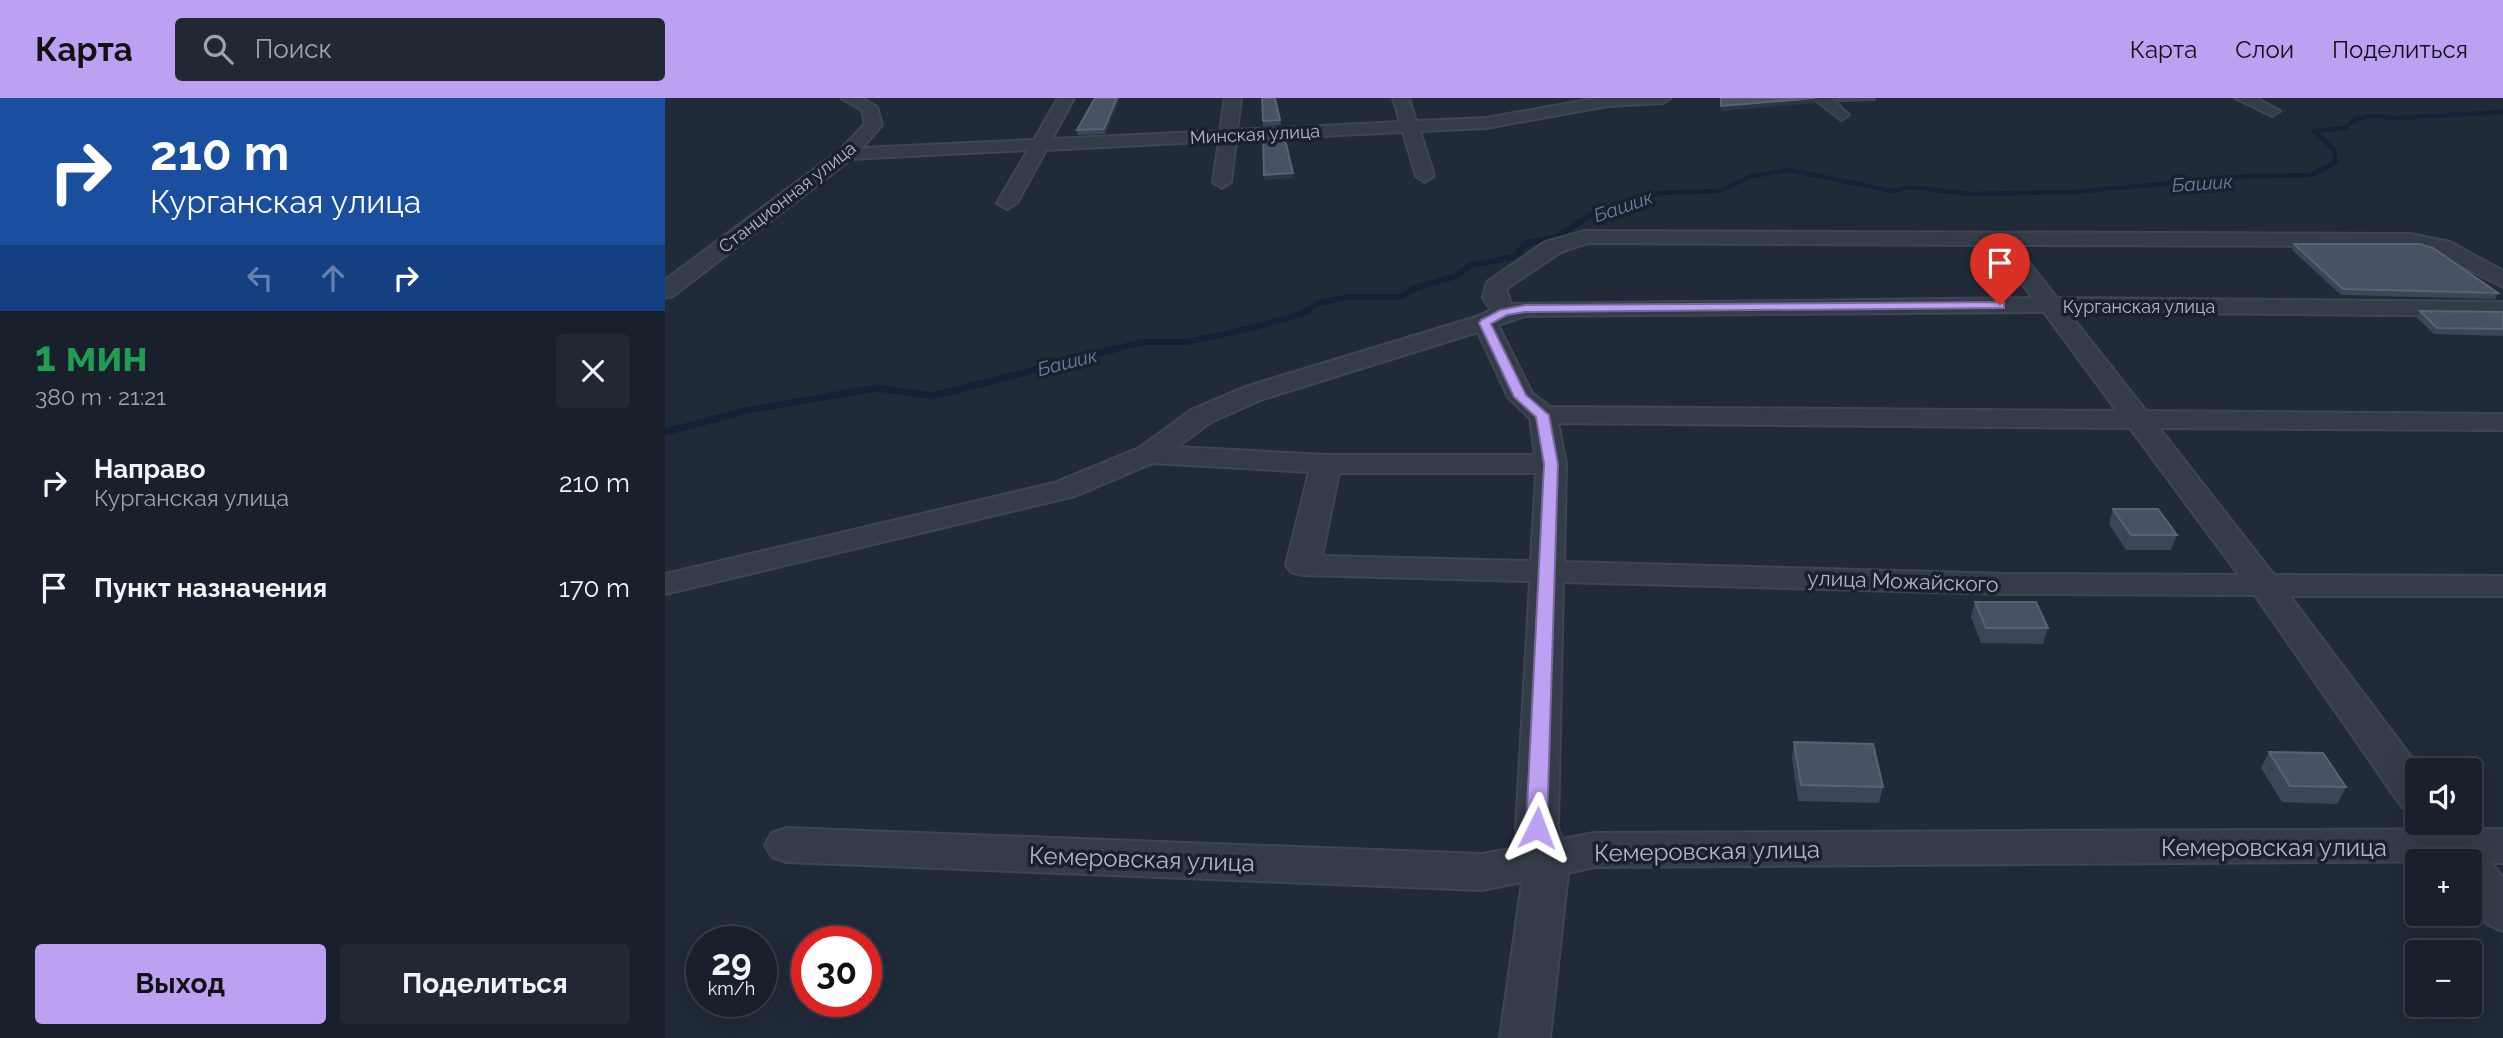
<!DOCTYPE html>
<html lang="ru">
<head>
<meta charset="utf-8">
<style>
  :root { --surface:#19202b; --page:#222833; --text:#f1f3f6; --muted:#9fa3a9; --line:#373e47; --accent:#bca0f2 }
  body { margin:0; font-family:Raleway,sans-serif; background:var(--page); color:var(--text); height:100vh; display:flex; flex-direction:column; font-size:26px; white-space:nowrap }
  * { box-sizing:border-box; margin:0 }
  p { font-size:23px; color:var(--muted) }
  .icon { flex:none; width:38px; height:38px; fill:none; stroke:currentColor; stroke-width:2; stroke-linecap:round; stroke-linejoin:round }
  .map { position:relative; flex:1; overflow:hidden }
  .drawer { display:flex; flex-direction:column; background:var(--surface); width:665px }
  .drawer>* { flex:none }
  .hud { background:#1a4fa0; color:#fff; overflow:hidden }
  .fabs { position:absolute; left:1740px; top:660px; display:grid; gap:14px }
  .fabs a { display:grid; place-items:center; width:77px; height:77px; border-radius:7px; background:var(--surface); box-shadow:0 7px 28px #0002,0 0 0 2px var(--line); font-size:35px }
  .speed { position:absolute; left:21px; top:828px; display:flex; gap:14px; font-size:35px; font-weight:700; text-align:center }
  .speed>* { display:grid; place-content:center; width:91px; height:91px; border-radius:50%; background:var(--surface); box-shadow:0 7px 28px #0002,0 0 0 2px var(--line); line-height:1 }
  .speed small { font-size:18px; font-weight:400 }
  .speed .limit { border:10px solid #d22; background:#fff; color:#111 }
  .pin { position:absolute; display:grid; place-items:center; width:60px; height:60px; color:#fff; margin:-72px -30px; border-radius:50% 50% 50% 0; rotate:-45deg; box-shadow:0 0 7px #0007 }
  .pin .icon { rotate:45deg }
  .me { position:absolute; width:77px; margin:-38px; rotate:3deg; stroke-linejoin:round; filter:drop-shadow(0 0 5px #0008) }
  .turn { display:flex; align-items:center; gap:24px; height:147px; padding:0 35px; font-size:32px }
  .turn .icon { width:91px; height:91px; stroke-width:2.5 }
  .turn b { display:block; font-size:49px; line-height:60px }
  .lanes { display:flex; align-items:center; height:66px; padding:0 35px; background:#0003; justify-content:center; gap:35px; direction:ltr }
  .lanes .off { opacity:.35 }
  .round { display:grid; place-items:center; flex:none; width:74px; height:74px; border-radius:7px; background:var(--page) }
  .summary { display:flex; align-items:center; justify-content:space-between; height:119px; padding:0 35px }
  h1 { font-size:42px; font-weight:700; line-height:52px; color:#1e9e55 }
  .action { display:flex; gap:14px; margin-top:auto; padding:14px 35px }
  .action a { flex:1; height:80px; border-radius:7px; background:var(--accent); color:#111; font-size:28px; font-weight:700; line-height:80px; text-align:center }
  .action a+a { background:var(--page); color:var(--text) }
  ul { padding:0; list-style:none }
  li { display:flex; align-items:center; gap:21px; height:105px; padding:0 35px }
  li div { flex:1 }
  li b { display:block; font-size:26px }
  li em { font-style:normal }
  header { display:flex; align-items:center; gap:42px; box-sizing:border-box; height:98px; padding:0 35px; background:var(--accent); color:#111 }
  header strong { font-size:33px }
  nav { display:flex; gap:38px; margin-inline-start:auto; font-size:24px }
  .search { width:490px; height:63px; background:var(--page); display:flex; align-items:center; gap:18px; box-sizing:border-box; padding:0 24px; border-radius:7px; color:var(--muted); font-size:26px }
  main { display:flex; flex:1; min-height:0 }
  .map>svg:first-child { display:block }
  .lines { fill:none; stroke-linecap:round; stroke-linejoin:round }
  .stream-far2 { stroke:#142136; stroke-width:4.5 }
  .stream-far1 { stroke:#142136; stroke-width:6 }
  .stream { stroke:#142136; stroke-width:7 }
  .minor-casing { stroke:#3e4553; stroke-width:4 }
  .minor { fill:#343c49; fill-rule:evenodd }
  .wall { fill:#3b4658 }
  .shaded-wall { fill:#2b3647 }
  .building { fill:#475364; stroke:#586273; stroke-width:2 }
  .route { fill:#bca0f2; stroke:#7a689d; stroke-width:2 }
  .labels { text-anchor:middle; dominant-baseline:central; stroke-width:7; stroke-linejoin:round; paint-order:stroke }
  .far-street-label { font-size:18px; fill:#afb7c6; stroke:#1a212e }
  .far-water-label { font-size:19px; font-style:italic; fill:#677fa5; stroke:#1a212e }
  .street-label { font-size:21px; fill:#afb7c6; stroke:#1a212e }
  .near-street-label { font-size:24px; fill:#afb7c6; stroke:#1a212e }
</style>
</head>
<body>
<header>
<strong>Карта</strong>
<div class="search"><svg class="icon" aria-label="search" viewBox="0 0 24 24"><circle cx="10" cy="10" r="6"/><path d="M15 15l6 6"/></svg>Поиск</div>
<nav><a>Карта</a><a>Слои</a><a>Поделиться</a></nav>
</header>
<main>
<section class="drawer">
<div class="hud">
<div class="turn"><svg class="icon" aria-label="right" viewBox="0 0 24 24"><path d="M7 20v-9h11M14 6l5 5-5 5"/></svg><div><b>210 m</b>Курганская улица</div></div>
<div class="lanes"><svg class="icon off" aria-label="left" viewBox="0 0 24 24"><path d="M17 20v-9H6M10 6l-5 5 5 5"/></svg><svg class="icon off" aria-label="ahead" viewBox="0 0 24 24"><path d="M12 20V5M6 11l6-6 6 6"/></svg><svg class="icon" aria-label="right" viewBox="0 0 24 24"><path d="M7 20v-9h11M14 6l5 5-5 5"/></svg></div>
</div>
<div class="summary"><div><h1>1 мин</h1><p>380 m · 21:21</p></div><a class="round"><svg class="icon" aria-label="close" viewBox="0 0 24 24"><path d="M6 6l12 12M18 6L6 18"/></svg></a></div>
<ul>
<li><svg class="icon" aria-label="right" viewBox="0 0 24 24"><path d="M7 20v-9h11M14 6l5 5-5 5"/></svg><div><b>Направо</b><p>Курганская улица</p></div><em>210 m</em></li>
<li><svg class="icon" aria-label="arrive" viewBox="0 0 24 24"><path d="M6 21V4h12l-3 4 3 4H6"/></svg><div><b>Пункт назначения</b></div><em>170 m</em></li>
</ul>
<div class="action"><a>Выход</a><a>Поделиться</a></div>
</section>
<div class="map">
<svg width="1838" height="940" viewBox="0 0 1838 940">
  <rect width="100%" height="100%" fill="#212a39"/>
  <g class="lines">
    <path class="stream-far2" d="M 943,112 L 967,107 L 994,95 L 1054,93 L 1087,78 L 1124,72 L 1227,93 L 1243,89 L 1305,96 L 1409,94 L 1586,78 L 1647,77 L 1671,64 L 1669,52 L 1649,33 L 1680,30 L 1691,21 L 1703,18 L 1732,20 L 1838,14"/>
    <path class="stream-far1" d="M 443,253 L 477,244 L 522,244 L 586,230 L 637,216 L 654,205 L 684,199 L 735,199 L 750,190 L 791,178 L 806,167 L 849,159 L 862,145 L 890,140 L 929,115 L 951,110"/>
    <path class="stream" d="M 0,334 L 84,312 L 212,290 L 268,298 L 450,251"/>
    <g class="minor-casing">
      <path id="minor" d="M 176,0 L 197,0 L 212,9 L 217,27 L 197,50 L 369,42 L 393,0 L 409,0 L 387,41 L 555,33 L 560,0 L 576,0 L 572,32 L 735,24 L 728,0 L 744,0 L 751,23 L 821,20 L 933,0 L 1006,0 L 998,5 L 943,8 L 821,30 L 755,33 L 769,78 L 760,84 L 751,78 L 738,34 L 571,42 L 566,84 L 557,90 L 548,84 L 554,43 L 381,52 L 352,105 L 342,111 L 332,105 L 363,52 L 186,61 L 8,198 L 0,200 L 0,182 L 175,52 L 200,26 L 197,12 Z
        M 1148,0 L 1166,0 L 1184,17 L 1176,22 Z
        M 1570,0 L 1591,0 L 1615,13 L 1607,18 Z
        M 920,133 L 1746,136 L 1785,144 L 1838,173 L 1838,189 L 1770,154 L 1746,148 L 1350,147 L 1392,200 L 1838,204 L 1838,218 L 1403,214 L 1481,313 L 1838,316 L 1838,332 L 1494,330 L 1609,477 L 1838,478 L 1838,498 L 1625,498 L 1756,672 L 1752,672 L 1752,714 L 1737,709 L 1590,497 L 1342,496 L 898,484 L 893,730 L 897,741 L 929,735 L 1838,731 L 1838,765 L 1827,765 L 1838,780 L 1838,833 C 1801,821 1804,796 1804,763 L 929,769 L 903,775 L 885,940 L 835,940 L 857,784 L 817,792 L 122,764 L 107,759 L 100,747 L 107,735 L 122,730 L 817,756 L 856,749 L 851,730 L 865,483 L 638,477 L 626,474 L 621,467 L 644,374 L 488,365 L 410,398 L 0,496 L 0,476 L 389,385 L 474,350 L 526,312 L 580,289 L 811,219 L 826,212 L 818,200 L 822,184 L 880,144 ZM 922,145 L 1328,147 L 1368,200 L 846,206 L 841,191 L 896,154 ZM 1379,214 L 1452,313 L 885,309 L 867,295 L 833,227 L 860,218 ZM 813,234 L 843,299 L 865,320 L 870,357 L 661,357 L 512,349 L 546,324 L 598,301 ZM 893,325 L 1465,330 L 1574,477 L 1342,476 L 899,464 L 901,366 ZM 674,375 L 871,375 L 866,463 L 657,458 Z"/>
    </g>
    <use href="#minor" class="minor"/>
  </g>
  <path class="wall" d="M 430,0 L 455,0 L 440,36 L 413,37 L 412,32 Z
    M 610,0 L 616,27 L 598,28 L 598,23 Z
    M 1169,0 L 1211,0 L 1210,3 L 1174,4 Z
    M 1629,146 L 1833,195 L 1830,201 L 1676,197 L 1627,152 Z
    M 1755,213 L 1838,214 L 1838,238 L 1769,236 L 1752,220 Z
    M 1448,411 L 1512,437 L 1506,452 L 1461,452 L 1444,426 Z
    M 1310,504 L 1383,530 L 1378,546 L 1316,545 L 1306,519 Z
    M 1129,644 L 1218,689 L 1214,705 L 1133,703 L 1127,660 Z
    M 1604,654 L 1681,689 L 1672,706 L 1617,704 L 1596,670 Z"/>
  <path class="shaded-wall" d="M 452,0 L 455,0 L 440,36 L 439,31 Z
    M 1150,0 L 1150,5 L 1056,13 L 1056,8 Z
    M 628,75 L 628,80 L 600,82 L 599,77 Z"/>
  <path class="building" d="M 430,0 L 452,0 L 439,31 L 412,32 Z
    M 597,0 L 610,0 L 615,22 L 598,23 Z
    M 1056,0 L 1150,0 L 1056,8 Z
    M 619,37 L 628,75 L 599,77 L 598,38 Z
    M 1629,146 L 1754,146 L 1768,150 L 1833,195 L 1678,191 Z
    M 1755,213 L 1838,214 L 1838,231 L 1772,230 Z
    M 1448,411 L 1493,411 L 1512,437 L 1466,437 Z
    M 1310,504 L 1371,504 L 1383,530 L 1321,530 Z
    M 1129,644 L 1208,646 L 1218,689 L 1136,687 Z
    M 1604,654 L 1658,655 L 1681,689 L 1625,688 Z"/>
  <path class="route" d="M 1335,204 L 1339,205 L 1339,210 L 860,214 L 842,217 L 826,226 L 861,297 L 884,317 L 893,366 L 882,730 L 879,735 L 864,735 L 861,730 L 879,366 L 871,319 L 849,299 L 814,225 L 816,222 L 835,212 L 860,207 Z"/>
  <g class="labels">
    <g class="far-street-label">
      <text transform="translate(590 36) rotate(-3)">Минская улица</text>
      <text transform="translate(122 99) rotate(-38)">Станционная улица</text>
      <text x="1474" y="208">Курганская улица</text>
    </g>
    <g class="far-water-label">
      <text transform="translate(1537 85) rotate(-4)">Башик</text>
      <text transform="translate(958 108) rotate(-19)">Башик</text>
      <text transform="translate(402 264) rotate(-14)">Башик</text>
    </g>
    <g class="street-label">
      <text transform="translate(1238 483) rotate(2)">улица Можайского</text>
    </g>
    <g class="near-street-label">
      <text x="1609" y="749">Кемеровская улица</text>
      <text transform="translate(1042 753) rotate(-1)">Кемеровская улица</text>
      <text transform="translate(477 761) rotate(2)">Кемеровская улица</text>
    </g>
  </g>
</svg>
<div class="fabs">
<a><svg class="icon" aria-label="sound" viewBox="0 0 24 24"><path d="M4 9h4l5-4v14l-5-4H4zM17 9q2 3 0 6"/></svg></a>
<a>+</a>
<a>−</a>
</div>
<div class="speed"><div>29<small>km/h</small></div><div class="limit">30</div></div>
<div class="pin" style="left:1335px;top:207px;background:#d93025"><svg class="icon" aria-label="arrive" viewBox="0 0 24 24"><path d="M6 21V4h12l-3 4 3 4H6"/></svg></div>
<svg class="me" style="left:872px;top:730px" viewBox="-20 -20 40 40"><path d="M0-17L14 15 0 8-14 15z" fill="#bca0f2" stroke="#fff" stroke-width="4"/></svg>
</div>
</main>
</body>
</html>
